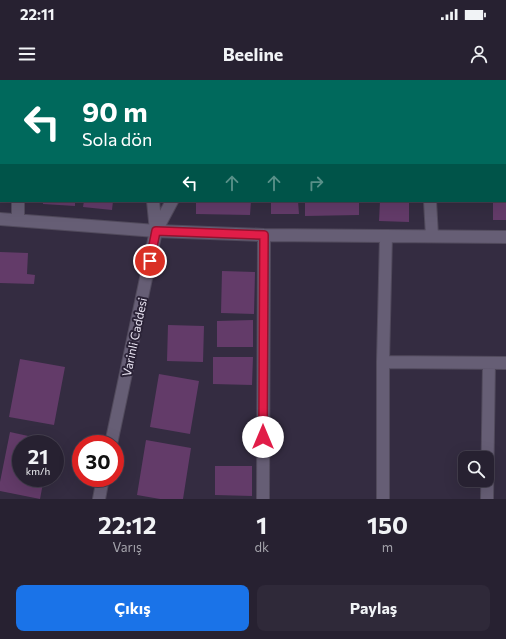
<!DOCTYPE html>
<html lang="tr">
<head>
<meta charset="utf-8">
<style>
  :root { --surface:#272131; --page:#2f2939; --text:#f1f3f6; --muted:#a4a3ab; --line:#433e4d; --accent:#1a73e8 }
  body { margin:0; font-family:Commissioner,sans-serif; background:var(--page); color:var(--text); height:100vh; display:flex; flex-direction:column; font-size:15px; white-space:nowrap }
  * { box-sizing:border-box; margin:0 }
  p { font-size:13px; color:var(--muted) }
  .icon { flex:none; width:22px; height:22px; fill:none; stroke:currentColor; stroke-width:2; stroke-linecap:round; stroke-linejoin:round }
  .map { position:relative; height:419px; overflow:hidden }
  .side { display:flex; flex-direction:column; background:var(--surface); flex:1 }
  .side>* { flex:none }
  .top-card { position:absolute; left:0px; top:0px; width:506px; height:122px; box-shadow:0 4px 16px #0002,0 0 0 1px var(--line); background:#00695c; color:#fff; overflow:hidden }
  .controls { position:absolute; left:458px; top:371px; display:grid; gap:8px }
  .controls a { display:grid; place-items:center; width:36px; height:36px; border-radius:8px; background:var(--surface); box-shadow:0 4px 16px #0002,0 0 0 1px var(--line); font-size:20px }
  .speed { position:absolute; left:12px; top:355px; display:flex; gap:8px; font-size:20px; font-weight:700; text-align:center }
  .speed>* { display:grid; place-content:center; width:52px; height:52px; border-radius:50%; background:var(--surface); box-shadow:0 4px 16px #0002,0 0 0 1px var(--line); line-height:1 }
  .speed small { font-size:10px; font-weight:400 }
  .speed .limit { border:6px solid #d22; background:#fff; color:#111 }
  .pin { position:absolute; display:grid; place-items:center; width:34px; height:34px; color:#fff; margin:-17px; border:2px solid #fff; border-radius:50%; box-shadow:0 1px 4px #0007 }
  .me { position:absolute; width:44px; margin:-22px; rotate:0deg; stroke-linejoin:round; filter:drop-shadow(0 0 3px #0008) }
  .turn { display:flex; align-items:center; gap:14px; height:84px; padding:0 16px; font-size:18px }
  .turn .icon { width:52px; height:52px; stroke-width:2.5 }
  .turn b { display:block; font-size:28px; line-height:34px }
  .lanes { display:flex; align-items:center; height:38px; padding:0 16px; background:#0003; justify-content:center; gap:20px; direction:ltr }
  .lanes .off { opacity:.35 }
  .eta { display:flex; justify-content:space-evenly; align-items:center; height:68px; text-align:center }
  .eta b { font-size:24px; font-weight:700; line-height:28px }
  .action { display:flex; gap:8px; margin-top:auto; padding:8px 16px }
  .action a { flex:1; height:46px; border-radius:8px; background:var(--accent); color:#fff; font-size:16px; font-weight:700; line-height:46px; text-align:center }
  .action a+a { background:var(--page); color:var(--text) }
  .status { display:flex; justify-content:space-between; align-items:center; height:28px; padding:0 20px; background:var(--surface); direction:ltr }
  .status svg { height:11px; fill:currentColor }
  header { display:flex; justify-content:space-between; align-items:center; height:52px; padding:0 16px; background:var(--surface); font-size:18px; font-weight:700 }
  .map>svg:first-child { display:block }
  .building { fill:#633b69 }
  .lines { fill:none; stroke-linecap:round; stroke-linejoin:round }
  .street-casing { stroke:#514a5c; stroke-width:14 }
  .secondary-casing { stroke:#514a5c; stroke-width:14 }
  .street { stroke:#665e75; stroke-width:12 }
  .secondary { stroke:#665e75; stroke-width:12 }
  .route-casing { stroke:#92132f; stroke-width:10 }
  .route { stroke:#e11d48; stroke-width:7 }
  .labels { text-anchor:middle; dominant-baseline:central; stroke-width:4; stroke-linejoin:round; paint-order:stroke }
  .street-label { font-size:12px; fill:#e9e4f2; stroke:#2a2236 }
</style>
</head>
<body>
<div class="status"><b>22:11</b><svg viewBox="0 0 49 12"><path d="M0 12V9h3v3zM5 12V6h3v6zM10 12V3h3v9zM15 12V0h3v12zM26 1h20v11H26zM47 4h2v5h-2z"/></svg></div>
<header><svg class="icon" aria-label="menu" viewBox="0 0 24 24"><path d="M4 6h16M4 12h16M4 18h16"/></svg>Beeline<svg class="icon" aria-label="person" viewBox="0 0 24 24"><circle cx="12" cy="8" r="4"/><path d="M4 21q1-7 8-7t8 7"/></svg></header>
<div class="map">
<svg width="506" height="419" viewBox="0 0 506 419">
  <rect width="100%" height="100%" fill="#342c41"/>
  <path class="building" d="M 43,121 L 75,121 L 75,126 L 43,124 Z
    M 84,121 L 113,121 L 112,130 L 83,127 Z
    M 196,121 L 251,121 L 250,135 L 196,134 Z
    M 271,121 L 298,121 L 299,134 L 271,134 Z
    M 305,121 L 359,121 L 359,135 L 305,136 Z
    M 380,121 L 409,121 L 409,142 L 379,141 Z
    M 493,121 L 506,121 L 506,140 L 493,140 Z
    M 0,172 L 28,173 L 27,194 L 35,195 L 34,204 L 0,203 Z
    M 222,191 L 255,192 L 254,234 L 221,233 Z
    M 253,240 L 253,267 L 217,267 L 217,241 Z
    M 168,245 L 204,246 L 203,282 L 167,281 Z
    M 213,277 L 253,277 L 252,305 L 213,304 Z
    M 20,279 L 65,287 L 54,345 L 9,337 Z
    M 159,294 L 199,301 L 190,354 L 150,347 Z
    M 10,352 L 51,361 L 51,364 L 21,364 L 21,398 L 44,398 L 40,419 L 0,411 L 0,402 Z
    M 146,360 L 191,368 L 183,419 L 160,419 L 137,415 Z
    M 215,386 L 252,386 L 252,416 L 215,415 Z"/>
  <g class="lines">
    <g class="street-casing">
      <path id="street" d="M 18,0 L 18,1
        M 424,0 L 424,1
        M 18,121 L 18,140
        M 430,121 L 432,156
        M 0,139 L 156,151 L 264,155 L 506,157
        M 383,282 L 506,283
        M 263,419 L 264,155
        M 383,419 L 383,282 L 386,156
        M 487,419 L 489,283"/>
    </g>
    <g class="secondary-casing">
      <path id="secondary" d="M 173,1 L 173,0
        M 197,1 L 197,0
        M 153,121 L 156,151
        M 111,364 L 156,151 L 172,121
        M 99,419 L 103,398"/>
    </g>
    <use href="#street" class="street"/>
    <use href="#secondary" class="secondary"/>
  </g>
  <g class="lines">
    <g class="route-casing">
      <path id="route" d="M 150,181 L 156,151 L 264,155 L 263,357"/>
    </g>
    <use href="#route" class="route"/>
  </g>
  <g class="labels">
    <g class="street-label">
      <text transform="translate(134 257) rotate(-78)">Varinli Caddesi</text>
    </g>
  </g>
</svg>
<div class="controls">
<a><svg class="icon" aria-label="search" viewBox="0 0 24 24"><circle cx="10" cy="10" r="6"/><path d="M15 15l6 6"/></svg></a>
</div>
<div class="speed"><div>21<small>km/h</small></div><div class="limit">30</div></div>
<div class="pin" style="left:150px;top:181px;background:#d93025"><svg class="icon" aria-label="arrive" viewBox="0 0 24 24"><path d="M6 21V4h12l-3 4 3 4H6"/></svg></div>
<svg class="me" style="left:263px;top:357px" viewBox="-20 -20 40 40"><circle r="19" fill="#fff"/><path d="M0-13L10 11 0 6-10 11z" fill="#e11d48"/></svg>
<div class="top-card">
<div class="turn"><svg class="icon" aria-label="left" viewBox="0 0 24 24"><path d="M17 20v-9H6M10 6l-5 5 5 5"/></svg><div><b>90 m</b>Sola dön</div></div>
<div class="lanes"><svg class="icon" aria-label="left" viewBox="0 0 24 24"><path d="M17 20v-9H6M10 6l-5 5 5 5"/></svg><svg class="icon off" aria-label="ahead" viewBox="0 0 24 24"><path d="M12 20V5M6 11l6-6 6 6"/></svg><svg class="icon off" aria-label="ahead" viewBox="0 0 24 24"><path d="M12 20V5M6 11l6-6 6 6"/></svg><svg class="icon off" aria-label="right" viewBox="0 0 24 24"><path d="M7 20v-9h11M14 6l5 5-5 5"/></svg></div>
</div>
</div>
<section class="side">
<div class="eta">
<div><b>22:12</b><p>Varış</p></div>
<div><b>1</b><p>dk</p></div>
<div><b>150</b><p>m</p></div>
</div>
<div class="action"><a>Çıkış</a><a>Paylaş</a></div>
</section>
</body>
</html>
